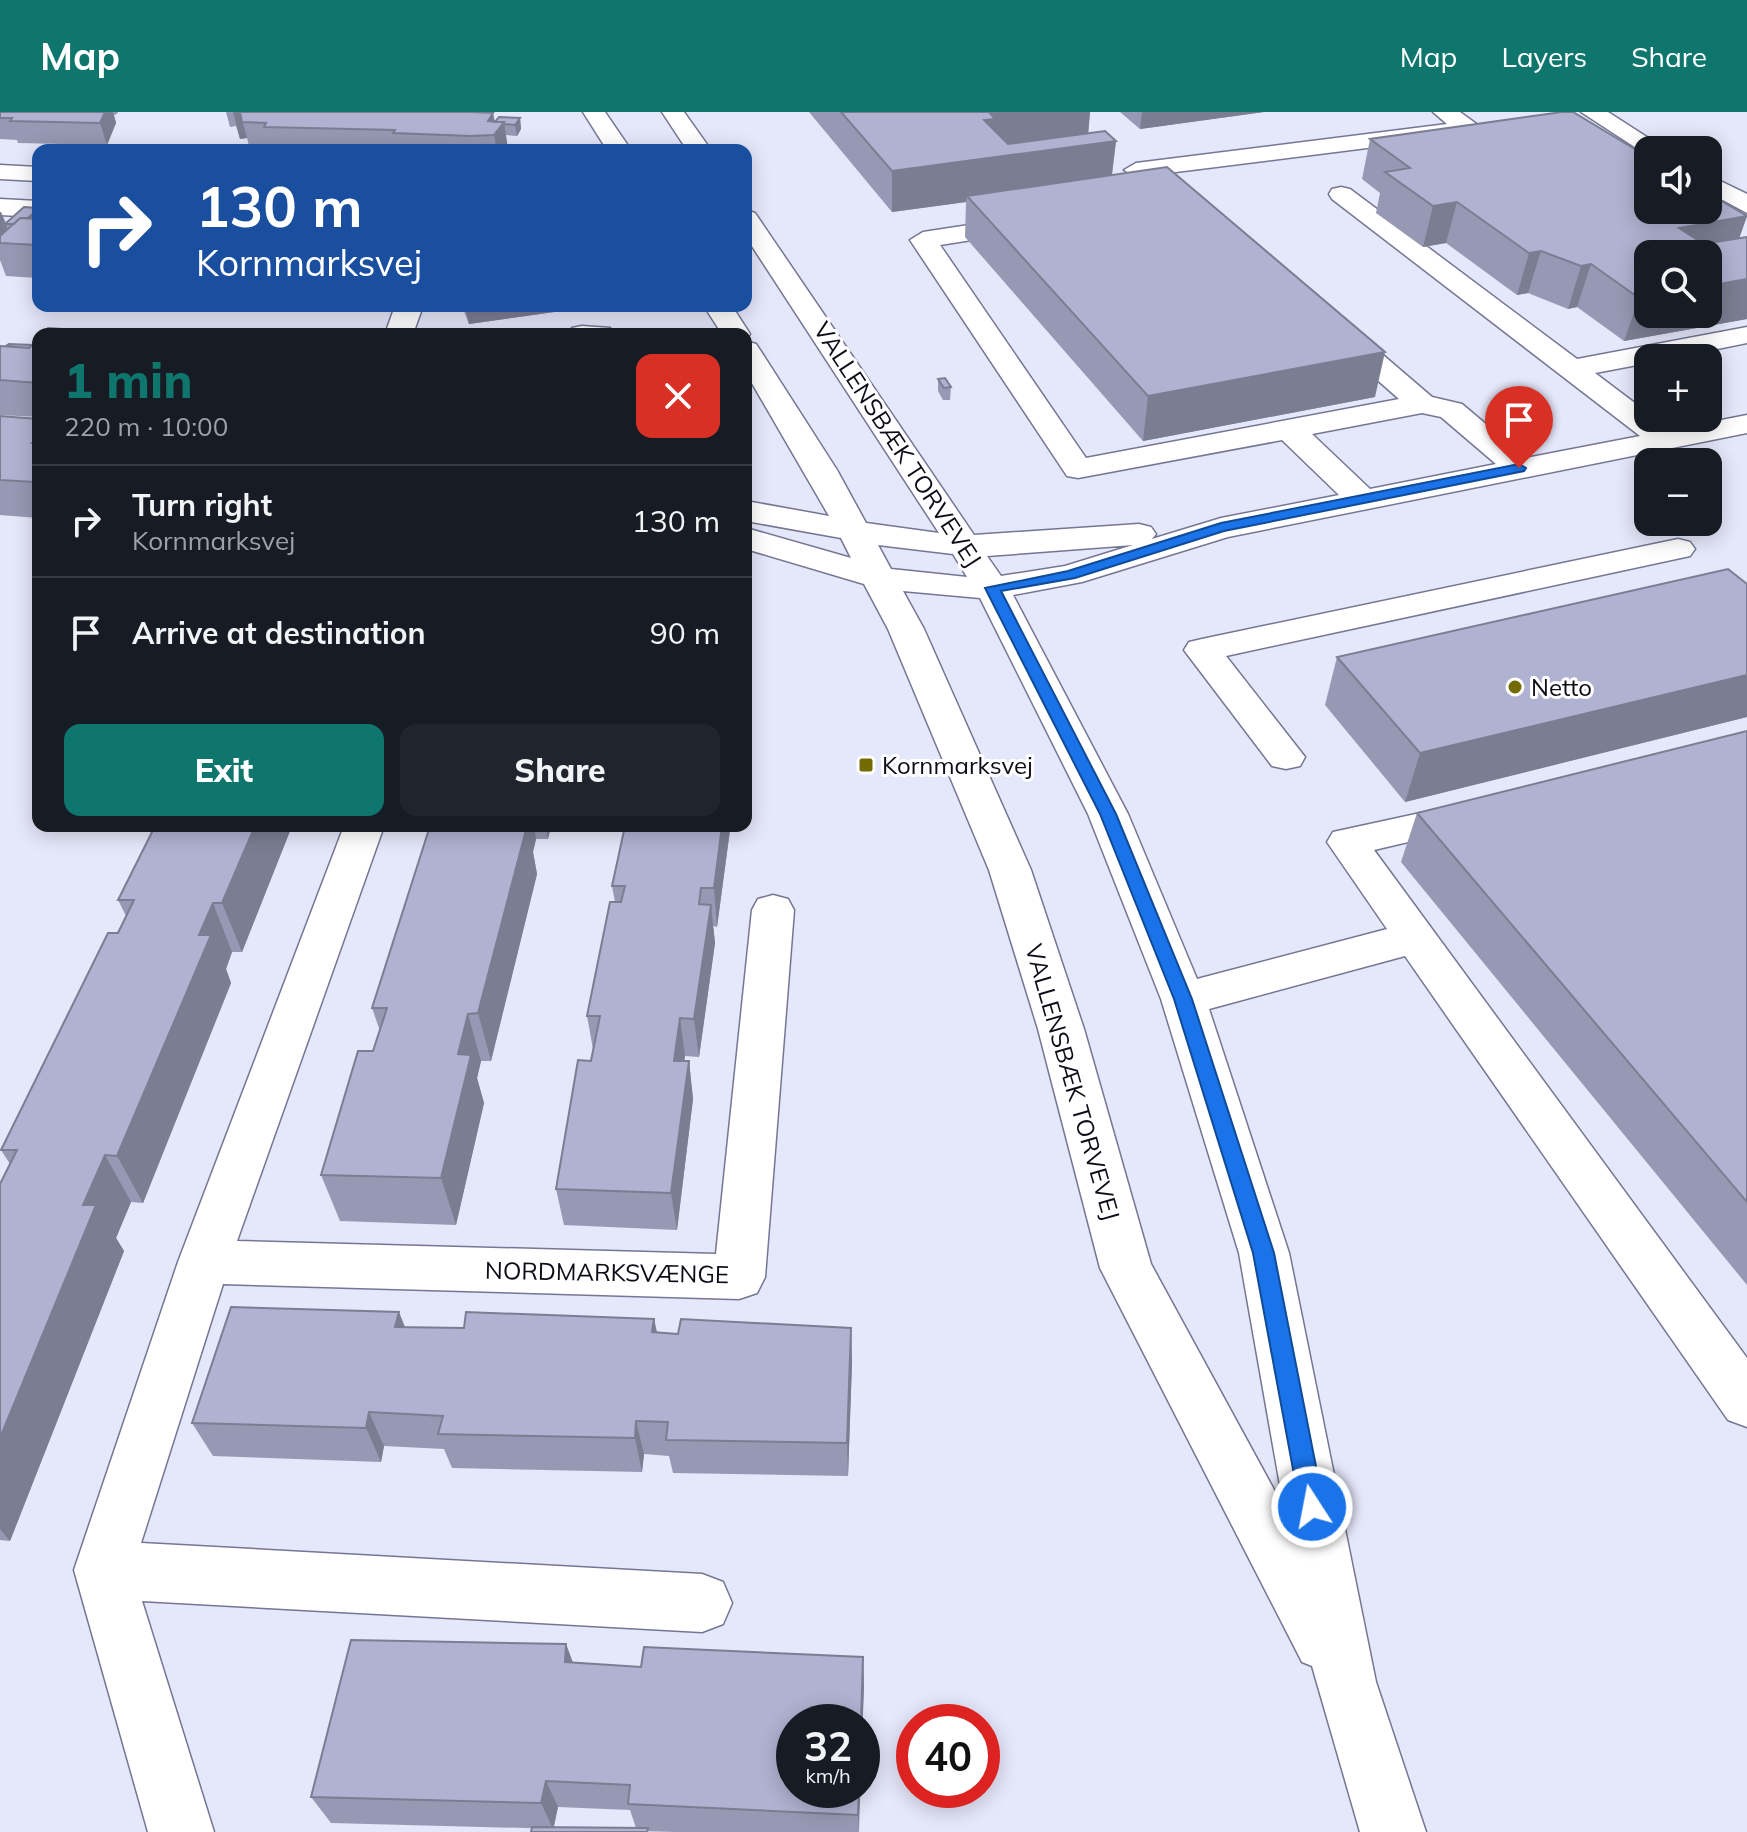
<!DOCTYPE html>
<html lang="en">
<head>
<meta charset="utf-8">
<style>
  :root { --surface:#171b24; --page:#20242c; --text:#f1f3f6; --muted:#9ea1a6; --line:#363941; --accent:#0f766e }
  body { margin:0; font-family:Mulish,sans-serif; background:var(--page); color:var(--text); height:100vh; display:flex; flex-direction:column; font-size:30px; white-space:nowrap }
  * { box-sizing:border-box; margin:0 }
  p { font-size:26px; color:var(--muted) }
  .icon { flex:none; width:44px; height:44px; fill:none; stroke:currentColor; stroke-width:2; stroke-linecap:round; stroke-linejoin:round }
  .map { position:relative; flex:1; overflow:hidden }
  .drawer { position:absolute; left:32px; top:216px; width:720px; height:504px; display:flex; flex-direction:column; background:var(--surface); border-radius:16px; box-shadow:0 4px 20px #0003 }
  .drawer>* { flex:none }
  .top-card { position:absolute; left:32px; top:32px; width:720px; height:168px; border-radius:16px; box-shadow:0 4px 20px #0003; background:#1a4fa0; color:#fff; overflow:hidden }
  .fabs { position:absolute; left:1634px; top:24px; display:grid; gap:16px }
  .fabs a { display:grid; place-items:center; width:88px; height:88px; border-radius:16px; background:var(--surface); box-shadow:0 4px 20px #0003; font-size:40px }
  .speed { position:absolute; left:776px; top:1592px; display:flex; gap:16px; font-size:40px; font-weight:700; text-align:center }
  .speed>* { display:grid; place-content:center; width:104px; height:104px; border-radius:50%; background:var(--surface); box-shadow:0 4px 20px #0003; line-height:1 }
  .speed small { font-size:20px; font-weight:400 }
  .speed .limit { border:12px solid #d22; background:#fff; color:#111 }
  .pin { position:absolute; display:grid; place-items:center; width:68px; height:68px; color:#fff; margin:-82px -34px; border-radius:50% 50% 50% 0; rotate:-45deg; box-shadow:0 0 8px #0007 }
  .pin .icon { rotate:45deg }
  .me { position:absolute; width:88px; margin:-44px; rotate:349deg; stroke-linejoin:round; filter:drop-shadow(0 0 6px #0008) }
  .turn { display:flex; align-items:center; gap:28px; height:168px; padding:0 32px; font-size:36px }
  .turn .icon { width:104px; height:104px; stroke-width:2.5 }
  .turn b { display:block; font-size:56px; line-height:68px }
  .round { display:grid; place-items:center; flex:none; width:84px; height:84px; border-radius:16px; background:var(--page) }
  .summary { display:flex; align-items:center; justify-content:space-between; height:136px; padding:0 32px }
  h1 { font-size:48px; font-weight:800; line-height:60px; color:var(--accent) }
  .cta { display:flex; gap:16px; margin-top:auto; padding:16px 32px }
  .cta a { flex:1; height:92px; border-radius:16px; background:var(--accent); color:#fff; font-size:32px; font-weight:800; line-height:92px; text-align:center }
  .cta a+a { background:var(--page); color:var(--text) }
  ul { padding:0; list-style:none }
  li { display:flex; align-items:center; gap:24px; height:112px; padding:0 32px; border-top:2px solid var(--line) }
  li div { flex:1 }
  li b { display:block; font-size:30px }
  li em { font-style:normal }
  header { display:flex; align-items:center; gap:48px; box-sizing:border-box; height:112px; padding:0 40px; background:var(--accent); color:#fff }
  header strong { font-size:38px }
  nav { display:flex; gap:44px; margin-inline-start:auto; font-size:28px }
  .map>svg:first-child { display:block }
  .lines { fill:none; stroke-linecap:round; stroke-linejoin:round }
  .minor-casing { stroke:#757694; stroke-width:3 }
  .minor { fill:#fff; fill-rule:evenodd }
  .wall { fill:#9799b4; fill-rule:evenodd }
  .shaded-wall { fill:#7b7d92 }
  .building { fill:#b0b2d1; stroke:#7b7d92; stroke-width:2 }
  .route { fill:#1a73e8; stroke:#114b97; stroke-width:2 }
  .poi-dot { fill:#736a02; stroke:#fff; stroke-width:3 }
  .labels { text-anchor:middle; dominant-baseline:central; stroke-width:6; stroke-linejoin:round; paint-order:stroke }
  .street-label { font-size:24px; fill:#0c0d17; stroke:#fff }
  .poi-label { font-size:24px; fill:#0c0d17; stroke:#fff; text-anchor:start }
</style>
</head>
<body>
<header>
<strong>Map</strong>
<nav><a>Map</a><a>Layers</a><a>Share</a></nav>
</header>
<div class="map">
<svg width="1747" height="1720" viewBox="0 0 1747 1720">
  <rect width="100%" height="100%" fill="#e5e7fa"/>
  <g class="lines">
    <g class="minor-casing">
      <path id="minor" d="M 583,0 L 605,0 L 631,38 L 607,38 Z
        M 662,0 L 684,0 L 711,38 L 687,38 Z
        M 1433,0 L 1460,0 L 1482,16 L 1470,23 L 1136,65 L 1124,58 L 1136,51 L 1447,12 Z
        M 1581,0 L 1608,0 L 1667,38 L 1648,38 L 1647,43 Z
        M 0,53 L 38,55 L 38,69 L 0,67 Z
        M 1708,63 L 1747,82 L 1747,101 L 1708,80 Z
        M 1341,75 L 1350,77 L 1577,247 L 1747,215 L 1747,231 L 1673,246 L 1648,246 L 1648,251 L 1595,261 L 1648,301 L 1648,306 L 1655,306 L 1670,318 L 1747,303 L 1747,321 L 1228,425 L 1082,470 L 1013,483 L 1128,702 L 1197,867 L 1387,817 L 1327,730 L 1333,720 L 1471,690 L 1485,694 L 1491,703 L 1485,712 L 1374,738 L 1747,1246 L 1747,1315 L 1728,1308 L 1405,844 L 1209,897 L 1289,1141 L 1376,1570 L 1426,1720 L 1360,1720 L 1312,1554 L 1302,1550 L 1100,1156 L 1038,917 L 989,758 L 888,517 L 864,472 L 746,437 L 746,416 L 851,446 L 841,426 L 746,409 L 746,389 L 829,404 L 746,261 L 746,229 L 756,232 L 760,238 L 837,358 L 866,411 L 939,421 L 746,125 L 746,98 L 755,101 L 974,423 L 1139,412 L 1151,415 L 1156,422 L 1152,427 L 1221,406 L 1339,383 L 1282,328 L 1078,366 L 1067,364 L 910,128 L 923,120 L 1186,80 L 1195,82 L 1432,285 L 1462,292 L 1526,346 L 1640,324 L 1332,87 L 1329,82 L 1332,77 ZM 1181,95 L 1399,287 L 1086,346 L 940,133 ZM 1422,301 L 1441,305 L 1496,352 L 1370,377 L 1312,322 ZM 878,433 L 953,442 L 967,465 L 891,457 ZM 1133,433 L 1065,454 L 1001,464 L 987,444 ZM 903,479 L 980,486 L 1088,702 L 1161,887 L 1239,1141 L 1284,1396 L 1151,1152 L 1084,917 L 1031,758 L 924,517 Z
        M 0,87 L 38,89 L 38,105 L 0,103 Z
        M 395,194 L 423,194 L 413,222 L 385,222 Z
        M 704,194 L 732,194 L 750,222 L 746,228 L 746,222 L 722,222 Z
        M 582,214 L 610,216 L 614,222 L 568,222 L 572,216 Z
        M 1678,427 L 1690,430 L 1695,437 L 1690,444 L 1226,544 L 1305,645 L 1300,654 L 1286,657 L 1272,654 L 1184,538 L 1189,530 L 1202,527 Z
        M 344,714 L 384,714 L 237,1129 L 716,1142 L 752,798 L 758,787 L 773,783 L 788,787 L 794,798 L 765,1165 L 757,1181 L 739,1187 L 223,1172 L 141,1431 L 702,1462 L 723,1470 L 732,1491 L 723,1512 L 702,1520 L 142,1489 L 214,1720 L 148,1720 L 74,1458 L 178,1150 Z"/>
    </g>
    <use href="#minor" class="minor"/>
  </g>
  <path class="wall" d="M 0,0 L 118,0 L 117,2 L 114,3 L 116,11 L 107,33 L 18,31 L 17,28 L 0,27 Z
    M 226,0 L 493,1 L 495,10 L 520,6 L 521,17 L 517,24 L 506,23 L 508,38 L 250,38 L 247,26 L 240,27 L 236,14 L 230,15 Z
    M 809,0 L 1090,0 L 1088,21 L 1116,29 L 1112,63 L 1375,285 L 1143,329 L 965,125 L 966,90 L 892,100 Z
    M 1120,0 L 1264,0 L 1140,17 Z
    M 1370,27 L 1747,104 L 1739,127 L 1747,125 L 1747,207 L 1624,229 L 1577,195 L 1568,197 L 1528,181 L 1517,183 L 1446,131 L 1423,135 L 1376,101 L 1380,81 L 1362,67 Z
    M 38,96 L 38,166 L 6,164 L 0,148 L 0,100 L 1,100 L 6,111 Z
    M 462,194 L 597,194 L 469,212 Z
    M 38,227 L 38,305 L 0,303 L 0,234 L 31,233 Z
    M 938,267 L 951,275 L 950,288 L 943,288 L 938,279 Z
    M 0,304 L 38,307 L 38,406 L 0,403 Z
    M 1747,472 L 1747,605 L 1405,690 L 1325,593 L 1337,545 Z
    M 1747,619 L 1747,1173 L 1401,750 L 1417,701 Z
    M 292,714 L 242,840 L 232,840 L 226,857 L 231,871 L 143,1091 L 131,1090 L 116,1126 L 124,1139 L 10,1429 L 0,1428 L 0,1072 L 10,1052 L 1,1038 L 126,804 L 118,788 Z
    M 430,714 L 551,714 L 548,727 L 536,727 L 533,740 L 537,762 L 491,949 L 481,949 L 477,966 L 484,991 L 456,1113 L 340,1109 L 321,1063 L 373,939 L 380,919 L 372,896 Z
    M 730,718 L 717,815 L 713,814 L 715,831 L 699,945 L 685,944 L 684,949 L 689,949 L 693,987 L 677,1118 L 564,1113 L 556,1077 L 593,937 L 587,904 L 615,790 L 612,774 Z
    M 654,1207 L 657,1220 L 678,1222 L 851,1216 L 852,1251 L 848,1364 L 673,1361 L 669,1344 L 644,1342 L 642,1360 L 452,1356 L 444,1337 L 384,1334 L 381,1350 L 213,1344 L 192,1311 L 406,1215 L 464,1216 Z
    M 566,1532 L 573,1551 L 641,1555 L 863,1545 L 864,1574 L 859,1720 L 676,1720 L 331,1711 L 311,1685 ZM 558,1695 L 630,1698 L 636,1716 L 554,1715 Z"/>
  <path class="shaded-wall" d="M 105,0 L 113,0 L 116,11 L 107,33 L 100,11 Z
    M 233,0 L 240,0 L 247,26 L 240,27 Z
    M 989,0 L 1090,0 L 1088,24 L 1116,29 L 1111,69 L 967,84 L 966,90 L 892,100 L 892,59 L 984,8 Z
    M 1142,0 L 1264,0 L 1140,17 Z
    M 493,1 L 496,20 L 504,10 L 508,38 L 497,38 L 494,23 L 488,9 Z
    M 520,6 L 521,17 L 517,24 L 515,13 Z
    M 1457,90 L 1446,131 L 1423,135 L 1433,94 Z
    M 38,97 L 38,113 L 21,112 Z
    M 1,100 L 13,132 L 0,131 L 0,101 Z
    M 1747,104 L 1732,146 L 1708,150 L 1679,116 Z
    M 1541,139 L 1528,181 L 1517,183 L 1529,141 Z
    M 1591,152 L 1577,195 L 1568,197 L 1581,154 Z
    M 1747,167 L 1747,207 L 1624,229 L 1639,186 L 1648,184 L 1648,202 L 1708,202 L 1708,174 Z
    M 465,194 L 597,194 L 469,212 Z
    M 1385,240 L 1375,285 L 1143,329 L 1148,284 Z
    M 1747,563 L 1747,605 L 1405,690 L 1420,641 Z
    M 255,714 L 292,714 L 242,840 L 222,791 Z
    M 517,714 L 534,714 L 536,727 L 533,740 L 537,762 L 491,949 L 478,901 Z
    M 546,714 L 551,714 L 548,727 Z
    M 722,714 L 729,714 L 730,718 L 717,815 L 714,776 Z
    M 213,791 L 232,840 L 226,857 L 231,871 L 143,1091 L 117,1044 L 199,823 Z
    M 711,793 L 715,831 L 699,945 L 694,907 Z
    M 468,902 L 481,949 L 477,966 L 484,991 L 456,1113 L 441,1066 L 458,942 Z
    M 680,906 L 685,944 L 679,987 L 674,949 Z
    M 689,949 L 693,987 L 677,1118 L 671,1081 Z
    M 105,1043 L 131,1090 L 116,1126 L 124,1139 L 10,1429 L 0,1417 L 0,1326 L 83,1093 Z
    M 399,1200 L 413,1235 L 395,1215 Z
    M 654,1207 L 661,1242 L 652,1220 Z
    M 851,1216 L 852,1251 L 848,1364 L 847,1331 Z
    M 369,1300 L 384,1334 L 381,1350 L 366,1316 Z
    M 636,1309 L 644,1342 L 642,1360 L 635,1326 Z
    M 566,1532 L 577,1562 L 565,1550 Z
    M 863,1545 L 864,1574 L 862,1619 L 862,1610 L 861,1610 Z
    M 546,1669 L 558,1695 L 553,1717 L 541,1691 Z
    M 859,1678 L 860,1678 L 858,1720 L 858,1703 Z"/>
  <path class="building" d="M 0,0 L 105,0 L 100,11 L 10,9 L 12,6 L 0,6 Z
    M 240,0 L 472,0 L 493,1 L 488,9 L 504,10 L 494,23 L 471,24 L 393,21 L 395,18 L 264,15 L 266,11 L 242,10 Z
    M 841,0 L 991,0 L 989,0 L 995,7 L 984,8 L 1008,32 L 1105,19 L 1116,29 L 892,59 Z
    M 1562,0 L 1573,0 L 1648,45 L 1648,98 L 1708,98 L 1708,81 L 1747,104 L 1679,116 L 1704,132 L 1747,125 L 1747,167 L 1708,174 L 1708,142 L 1648,142 L 1648,184 L 1639,186 L 1591,152 L 1581,154 L 1541,139 L 1529,141 L 1457,90 L 1433,94 L 1385,60 L 1410,56 L 1370,27 Z
    M 499,5 L 520,6 L 515,13 L 504,12 L 504,10 L 495,10 Z
    M 1167,55 L 1385,240 L 1148,284 L 967,84 Z
    M 24,95 L 38,96 L 38,97 L 28,106 L 20,106 L 14,112 L 5,112 Z
    M 20,106 L 38,107 L 38,133 L 0,131 L 0,124 Z
    M 48,216 L 110,220 L 108,222 L 43,222 Z
    M 38,227 L 38,271 L 0,268 L 0,234 L 29,236 Z
    M 9,232 L 31,233 L 29,236 L 6,234 Z
    M 945,266 L 951,275 L 944,276 L 938,267 Z
    M 0,304 L 38,307 L 38,325 L 32,331 L 38,332 L 38,367 L 35,370 L 0,368 Z
    M 1728,457 L 1747,472 L 1747,563 L 1420,641 L 1337,545 Z
    M 1747,619 L 1747,1090 L 1417,701 Z
    M 155,714 L 255,714 L 222,791 L 213,791 L 199,823 L 211,823 L 117,1044 L 105,1043 L 83,1093 L 96,1093 L 0,1326 L 0,1072 L 17,1038 L 1,1038 L 108,821 L 118,821 L 134,788 L 118,788 Z
    M 430,714 L 527,714 L 478,901 L 468,902 L 458,942 L 471,943 L 441,1066 L 321,1063 L 358,939 L 373,939 L 387,896 L 372,896 Z
    M 625,714 L 722,714 L 714,776 L 701,776 L 699,792 L 711,793 L 694,907 L 680,906 L 674,949 L 689,949 L 671,1081 L 556,1077 L 578,948 L 591,949 L 600,904 L 587,904 L 610,790 L 621,790 L 625,774 L 612,774 Z
    M 231,1195 L 399,1200 L 395,1215 L 464,1216 L 466,1200 L 654,1207 L 652,1220 L 678,1222 L 681,1207 L 851,1216 L 847,1331 L 666,1328 L 668,1310 L 636,1309 L 635,1326 L 438,1322 L 443,1304 L 369,1300 L 366,1316 L 192,1311 Z
    M 351,1528 L 566,1532 L 565,1550 L 641,1555 L 644,1535 L 863,1545 L 861,1610 L 794,1610 L 794,1678 L 859,1678 L 858,1703 L 628,1692 L 630,1673 L 546,1669 L 541,1691 L 311,1685 Z
    M 532,1715 L 648,1716 L 647,1720 L 531,1720 Z"/>
  <path class="route" d="M 1519,352 L 1526,356 L 1524,359 L 1224,419 L 1075,466 L 1001,479 L 1116,702 L 1192,887 L 1274,1141 L 1324,1395 L 1320,1403 L 1312,1406 L 1303,1403 L 1300,1395 L 1253,1141 L 1174,887 L 1100,702 L 985,476 L 1068,459 L 1221,411 Z"/>
  <g class="poi-dot">
    <circle cx="1515" cy="575" r="8"/>
    <rect x="858" y="645" width="16" height="16" rx="4"/>
  </g>
  <g class="labels">
    <g class="street-label">
      <text transform="translate(898 332) rotate(57)">VALLENSBÆK TORVEVEJ</text>
      <text transform="translate(1073 970) rotate(74)">VALLENSBÆK TORVEVEJ</text>
      <text transform="translate(607 1160) rotate(1)">NORDMARKSVÆNGE</text>
    </g>
    <g class="poi-label">
      <text x="1531" y="575">Netto</text>
      <text x="882" y="653">Kornmarksvej</text>
    </g>
  </g>
</svg>
<div class="fabs">
<a><svg class="icon" aria-label="sound" viewBox="0 0 24 24"><path d="M4 9h4l5-4v14l-5-4H4zM17 9q2 3 0 6"/></svg></a>
<a><svg class="icon" aria-label="search" viewBox="0 0 24 24"><circle cx="10" cy="10" r="6"/><path d="M15 15l6 6"/></svg></a>
<a>+</a>
<a>−</a>
</div>
<div class="speed"><div>32<small>km/h</small></div><div class="limit">40</div></div>
<div class="pin" style="left:1519px;top:356px;background:#d93025"><svg class="icon" aria-label="arrive" viewBox="0 0 24 24"><path d="M6 21V4h12l-3 4 3 4H6"/></svg></div>
<svg class="me" style="left:1312px;top:1395px" viewBox="-20 -20 40 40"><circle r="17" fill="#1a73e8" stroke="#fff" stroke-width="3"/><path d="M0-11L8 9 0 5-8 9z" fill="#fff"/></svg>
<div class="top-card">
<div class="turn"><svg class="icon" aria-label="right" viewBox="0 0 24 24"><path d="M7 20v-9h11M14 6l5 5-5 5"/></svg><div><b>130 m</b>Kornmarksvej</div></div>
</div>
<section class="drawer">
<div class="summary"><div><h1>1 min</h1><p>220 m · 10:00</p></div><a class="round" style="background:#d93025;color:#fff"><svg class="icon" aria-label="close" viewBox="0 0 24 24"><path d="M6 6l12 12M18 6L6 18"/></svg></a></div>
<ul>
<li><svg class="icon" aria-label="right" viewBox="0 0 24 24"><path d="M7 20v-9h11M14 6l5 5-5 5"/></svg><div><b>Turn right</b><p>Kornmarksvej</p></div><em>130 m</em></li>
<li><svg class="icon" aria-label="arrive" viewBox="0 0 24 24"><path d="M6 21V4h12l-3 4 3 4H6"/></svg><div><b>Arrive at destination</b></div><em>90 m</em></li>
</ul>
<div class="cta"><a>Exit</a><a>Share</a></div>
</section>
</div>
</body>
</html>
